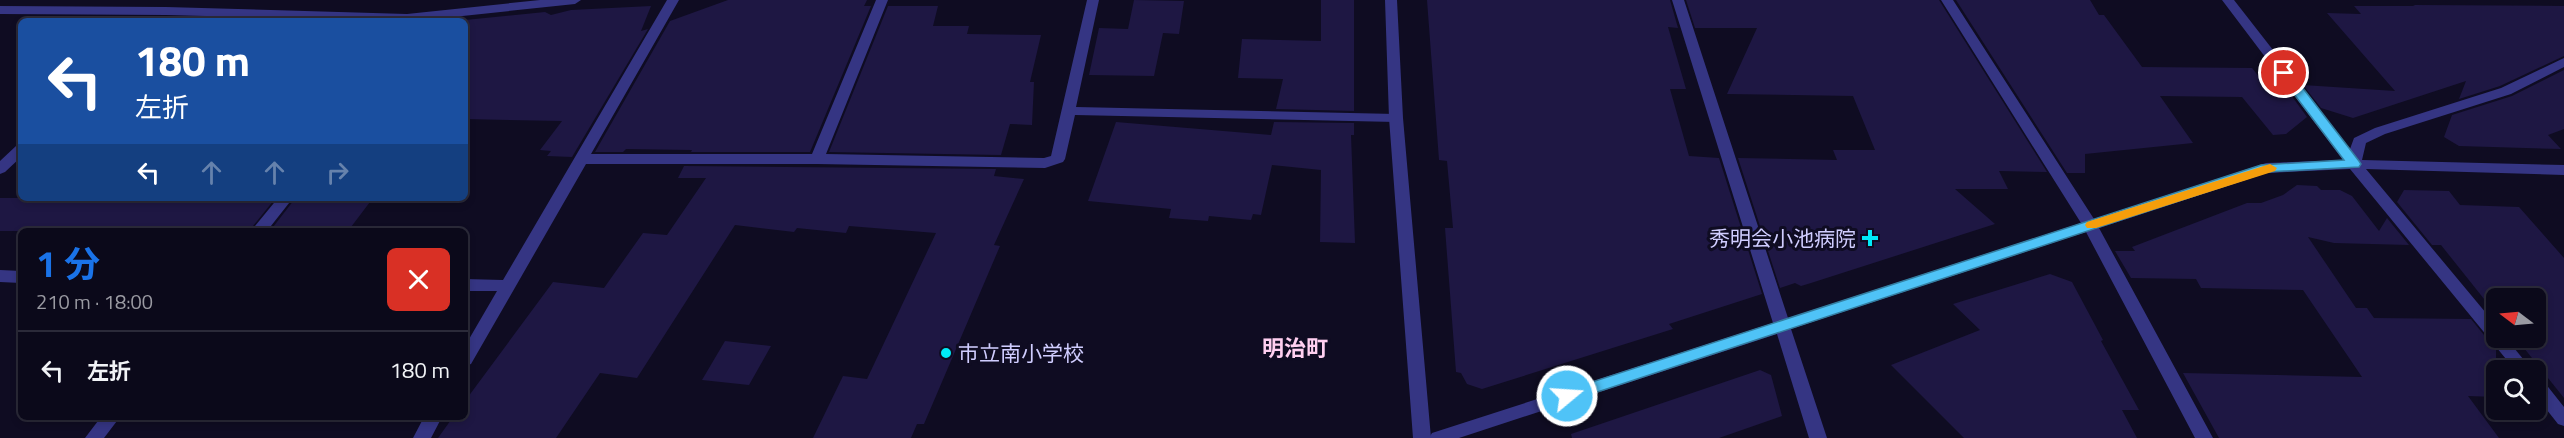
<!DOCTYPE html>
<html lang="ja">
<head>
<meta charset="utf-8">
<style>
  :root { --surface:#0b091a; --page:#191727; --text:#f1f3f6; --muted:#9a9aa2; --line:#2b2a39; --accent:#1a73e8 }
  body { margin:0; font-family:"Titillium Web","Noto Sans JP",sans-serif; background:var(--page); color:var(--text); height:100vh; display:flex; flex-direction:column; font-size:22px; white-space:nowrap }
  * { box-sizing:border-box; margin:0 }
  p { font-size:20px; color:var(--muted) }
  .icon { flex:none; width:33px; height:33px; fill:none; stroke:currentColor; stroke-width:2; stroke-linecap:round; stroke-linejoin:round }
  .map { position:relative; flex:1; overflow:hidden }
  .panel { position:absolute; left:18px; top:228px; width:450px; height:192px; display:flex; flex-direction:column; background:var(--surface); border-radius:9px; box-shadow:0 3px 9px #0003,0 0 0 2px var(--line) }
  .panel>* { flex:none }
  .banner { position:absolute; left:18px; top:18px; width:450px; height:183px; border-radius:9px; box-shadow:0 3px 9px #0003,0 0 0 2px var(--line); background:#1a4fa0; color:#fff; overflow:hidden }
  .needle { width:39px; rotate:286deg }
  .tools { position:absolute; left:2486px; top:288px; display:grid; gap:12px }
  .tools a { display:grid; place-items:center; width:60px; height:60px; border-radius:9px; background:var(--surface); box-shadow:0 3px 9px #0003,0 0 0 2px var(--line); font-size:30px }
  .pin { position:absolute; display:grid; place-items:center; width:51px; height:51px; color:#fff; margin:-26px; border:3px solid #fff; border-radius:50%; box-shadow:0 2px 6px #0007 }
  .me { position:absolute; width:66px; margin:-33px; rotate:72deg; stroke-linejoin:round; filter:drop-shadow(0 0 4px #0008) }
  .turn { display:flex; align-items:center; gap:21px; height:126px; padding:0 18px; font-size:27px }
  .turn .icon { width:78px; height:78px; stroke-width:2.5 }
  .turn b { display:block; font-size:42px; line-height:51px }
  .lanes { display:flex; align-items:center; height:57px; padding:0 18px; background:#0003; justify-content:center; gap:30px; direction:ltr }
  .lanes .off { opacity:.35 }
  .round { display:grid; place-items:center; flex:none; width:63px; height:63px; border-radius:9px; background:var(--page) }
  .headline { display:flex; align-items:center; justify-content:space-between; height:102px; padding:0 18px }
  h1 { font-size:36px; font-weight:700; line-height:45px; color:var(--accent) }
  ul { padding:0; list-style:none }
  li { display:flex; align-items:center; gap:18px; height:78px; padding:0 18px; border-top:2px solid var(--line) }
  li div { flex:1 }
  li b { display:block; font-size:22px }
  li em { font-style:normal }
  .map>svg:first-child { display:block }
  .building { fill:#1e1743 }
  .lines { fill:none; stroke-linecap:round; stroke-linejoin:round }
  .minor { fill:#353583; fill-rule:evenodd }
  .tertiary { fill:#353583; fill-rule:evenodd }
  .route { fill:#4fc3f7; stroke:#337fa1; stroke-width:1.5 }
  .slow { fill:#f59e0b }
  .poi-dot { fill:#00eaf8; stroke:#0f0c22; stroke-width:2 }
  .labels { text-anchor:middle; dominant-baseline:central; stroke-width:6; stroke-linejoin:round; paint-order:stroke }
  .poi-label { font-size:21px; fill:#d0cdff; stroke:#0f0c22; text-anchor:end }
  .neighbourhood-label { font-size:22px; font-weight:bold; fill:#ffcff0; stroke:#0f0c22 }
</style>
</head>
<body>
<div class="map">
<svg width="2564" height="438" viewBox="0 0 2564 438">
  <rect width="100%" height="100%" fill="#0f0c22"/>
  <path class="building" d="M 728,0 L 867,0 L 864,6 L 871,6 L 810,152 L 691,152 L 692,150 L 626,149 L 623,152 L 595,152 L 670,21 Z
    M 1134,0 L 1184,1 L 1179,34 L 1163,33 L 1154,76 L 1089,75 L 1099,28 L 1128,29 Z
    M 1321,0 L 1354,0 L 1354,111 L 1276,109 L 1283,79 L 1238,78 L 1242,39 L 1321,41 Z
    M 1427,0 L 1670,0 L 1678,28 L 1668,27 L 1686,89 L 1670,89 L 1689,156 L 1719,158 L 1762,294 L 1669,324 L 1673,329 L 1482,389 L 1467,384 L 1461,373 L 1456,372 L 1445,228 L 1453,228 L 1447,161 L 1439,160 Z
    M 1686,0 L 1939,0 L 2047,172 L 1999,171 L 2008,189 L 1955,189 L 1995,224 L 1811,283 L 1801,286 L 1795,283 L 1780,288 L 1738,158 L 1837,160 L 1833,150 L 1875,150 L 1853,96 L 1727,94 L 1757,28 L 1695,28 Z
    M 1956,0 L 2090,0 L 2099,15 L 2104,15 L 2142,67 L 2252,68 L 2264,83 L 2283,84 L 2307,117 L 2286,134 L 2273,135 L 2242,97 L 2160,96 L 2193,143 L 2085,154 L 2085,173 L 2067,173 Z
    M 2413,5 L 2564,6 L 2564,56 L 2500,86 L 2459,99 L 2466,81 L 2353,118 L 2321,108 L 2303,85 L 2395,91 L 2327,13 L 2361,14 L 2354,6 L 2415,6 Z
    M 651,6 L 641,31 L 648,29 L 572,157 L 547,156 L 551,151 L 540,150 L 562,121 L 465,119 L 465,20 L 545,12 L 551,15 L 571,10 Z
    M 888,6 L 938,6 L 933,26 L 969,26 L 967,34 L 1041,35 L 1030,82 L 1034,82 L 1032,125 L 1010,124 L 1001,155 L 829,152 Z
    M 2564,70 L 2564,129 L 2548,135 L 2561,149 L 2459,146 L 2444,137 L 2452,115 L 2512,96 Z
    M 1116,122 L 1271,135 L 1274,122 L 1354,123 L 1354,135 L 1351,135 L 1355,243 L 1320,242 L 1321,170 L 1272,165 L 1261,215 L 1253,214 L 1251,220 L 1209,216 L 1208,221 L 1169,218 L 1171,209 L 1088,201 Z
    M 684,166 L 996,169 L 994,176 L 1024,179 L 994,245 L 1000,246 L 924,424 L 917,424 L 911,438 L 813,438 L 843,376 L 867,379 L 936,233 L 849,226 L 846,233 L 797,228 L 794,232 L 735,225 L 637,378 L 600,373 L 556,438 L 438,438 L 453,417 L 465,417 L 465,401 L 553,282 L 604,288 L 643,233 L 667,235 L 706,178 L 678,178 Z
    M 2297,185 L 2317,186 L 2321,190 L 2340,190 L 2352,196 L 2379,231 L 2387,218 L 2409,245 L 2334,243 L 2308,237 L 2356,308 L 2367,308 L 2374,318 L 2471,319 L 2496,350 L 2496,397 L 2468,396 L 2499,438 L 2219,438 L 2183,373 L 2362,377 L 2303,290 L 2201,288 L 2196,279 L 2131,278 L 2115,251 L 2135,251 L 2132,247 L 2247,203 L 2261,203 L 2283,195 Z
    M 2404,190 L 2449,191 L 2460,205 L 2519,207 L 2564,258 L 2564,398 L 2516,338 L 2535,338 L 2535,298 L 2496,298 L 2496,314 L 2441,245 L 2432,245 L 2397,202 Z
    M 0,198 L 182,198 L 274,200 L 249,231 L 0,231 Z
    M 310,198 L 373,198 L 348,231 L 270,231 L 294,200 L 308,200 Z
    M 2050,274 L 2072,282 L 2103,340 L 2101,341 L 2139,410 L 2122,410 L 2137,438 L 1964,438 L 1891,365 L 1980,330 L 1953,304 Z
    M 725,341 L 771,346 L 749,385 L 702,380 Z
    M 1760,370 L 1771,375 L 1782,416 L 1719,438 L 1572,438 L 1571,434 Z"/>
  <g class="lines">
    <path class="minor" d="M 540,0 L 581,0 L 575,4 L 415,21 L 166,15 L 0,14 L 0,6 L 166,7 L 407,14 Z
      M 667,0 L 679,0 L 591,154 L 812,154 L 876,0 L 888,0 L 826,154 L 1044,158 L 1051,156 L 1087,0 L 1099,0 L 1076,107 L 1396,114 L 1403,118 L 1396,122 L 1075,115 L 1065,159 L 1063,162 L 1045,168 L 817,164 L 586,164 L 471,364 L 465,366 L 465,346 L 497,291 L 465,291 L 465,279 L 503,280 Z
      M 1672,0 L 1684,0 L 1788,318 L 2081,223 L 1941,0 L 1953,0 L 2094,219 L 2266,163 L 2343,160 L 2222,0 L 2234,0 L 2350,149 L 2354,138 L 2375,128 L 2501,88 L 2564,58 L 2564,67 L 2511,94 L 2385,134 L 2366,143 L 2362,160 L 2564,165 L 2564,175 L 2366,169 L 2496,325 L 2496,338 L 2506,338 L 2532,370 L 2515,370 L 2350,169 L 2267,173 L 2099,228 L 2213,438 L 2195,438 L 2086,232 L 1791,329 L 1827,438 L 1809,438 L 1777,334 L 1459,438 L 1429,438 L 1432,433 L 1773,323 Z
      M 21,144 L 21,157 L 5,172 L 0,174 L 0,161 L 16,146 Z
      M 278,198 L 293,198 L 267,231 L 251,231 Z
      M 0,270 L 21,271 L 21,283 L 0,282 Z
      M 2535,377 L 2541,378 L 2564,407 L 2564,426 L 2558,424 L 2535,395 Z
      M 101,417 L 120,417 L 104,438 L 85,438 Z
      M 424,417 L 442,417 L 431,438 L 413,438 Z"/>
    <path class="tertiary" d="M 1385,0 L 1397,0 L 1403,118 L 1431,438 L 1413,438 L 1389,118 Z"/>
  </g>
  <path class="route" d="M 2284,69 L 2289,70 L 2359,161 L 2361,164 L 2359,167 L 2267,172 L 1567,402 L 1561,400 L 1559,396 L 1561,392 L 2261,165 L 2344,160 L 2278,73 Z"/>
  <path class="slow" d="M 2270,164 L 2277,168 L 2275,171 L 2096,228 L 2087,228 L 2085,225 L 2087,222 Z"/>
  <g class="poi-dot">
    <path d="M1867 229h6v6h6v6h-6v6h-6v-6h-6v-6h6z"/>
    <circle cx="946" cy="353" r="6"/>
  </g>
  <g class="labels">
    <g class="poi-label">
      <text x="1856" y="238">秀明会小池病院</text>
      <text x="958" y="353" text-anchor="start">市立南小学校</text>
    </g>
    <g class="neighbourhood-label">
      <text x="1295" y="348">明治町</text>
    </g>
  </g>
</svg>
<div class="tools">
<a><svg class="needle" viewBox="-14 -14 28 28"><path d="M0-13l5 13h-10z" fill="#e53935"/><path d="M0 13l5-13h-10z" fill="#9a9aa2"/></svg></a>
<a><svg class="icon" aria-label="search" viewBox="0 0 24 24"><circle cx="10" cy="10" r="6"/><path d="M15 15l6 6"/></svg></a>
</div>
<div class="pin" style="left:2284px;top:73px;background:#d93025"><svg class="icon" aria-label="arrive" viewBox="0 0 24 24"><path d="M6 21V4h12l-3 4 3 4H6"/></svg></div>
<svg class="me" style="left:1567px;top:396px" viewBox="-20 -20 40 40"><circle r="17" fill="#4fc3f7" stroke="#fff" stroke-width="3"/><path d="M0-11L8 9 0 5-8 9z" fill="#fff"/></svg>
<div class="banner">
<div class="turn"><svg class="icon" aria-label="left" viewBox="0 0 24 24"><path d="M17 20v-9H6M10 6l-5 5 5 5"/></svg><div><b>180 m</b>左折</div></div>
<div class="lanes"><svg class="icon" aria-label="left" viewBox="0 0 24 24"><path d="M17 20v-9H6M10 6l-5 5 5 5"/></svg><svg class="icon off" aria-label="ahead" viewBox="0 0 24 24"><path d="M12 20V5M6 11l6-6 6 6"/></svg><svg class="icon off" aria-label="ahead" viewBox="0 0 24 24"><path d="M12 20V5M6 11l6-6 6 6"/></svg><svg class="icon off" aria-label="right" viewBox="0 0 24 24"><path d="M7 20v-9h11M14 6l5 5-5 5"/></svg></div>
</div>
<section class="panel">
<div class="headline"><div><h1>1 分</h1><p>210 m · 18:00</p></div><a class="round" style="background:#d93025;color:#fff"><svg class="icon" aria-label="close" viewBox="0 0 24 24"><path d="M6 6l12 12M18 6L6 18"/></svg></a></div>
<ul>
<li><svg class="icon" aria-label="left" viewBox="0 0 24 24"><path d="M17 20v-9H6M10 6l-5 5 5 5"/></svg><div><b>左折</b></div><em>180 m</em></li>
</ul>
</section>
</div>
</body>
</html>
